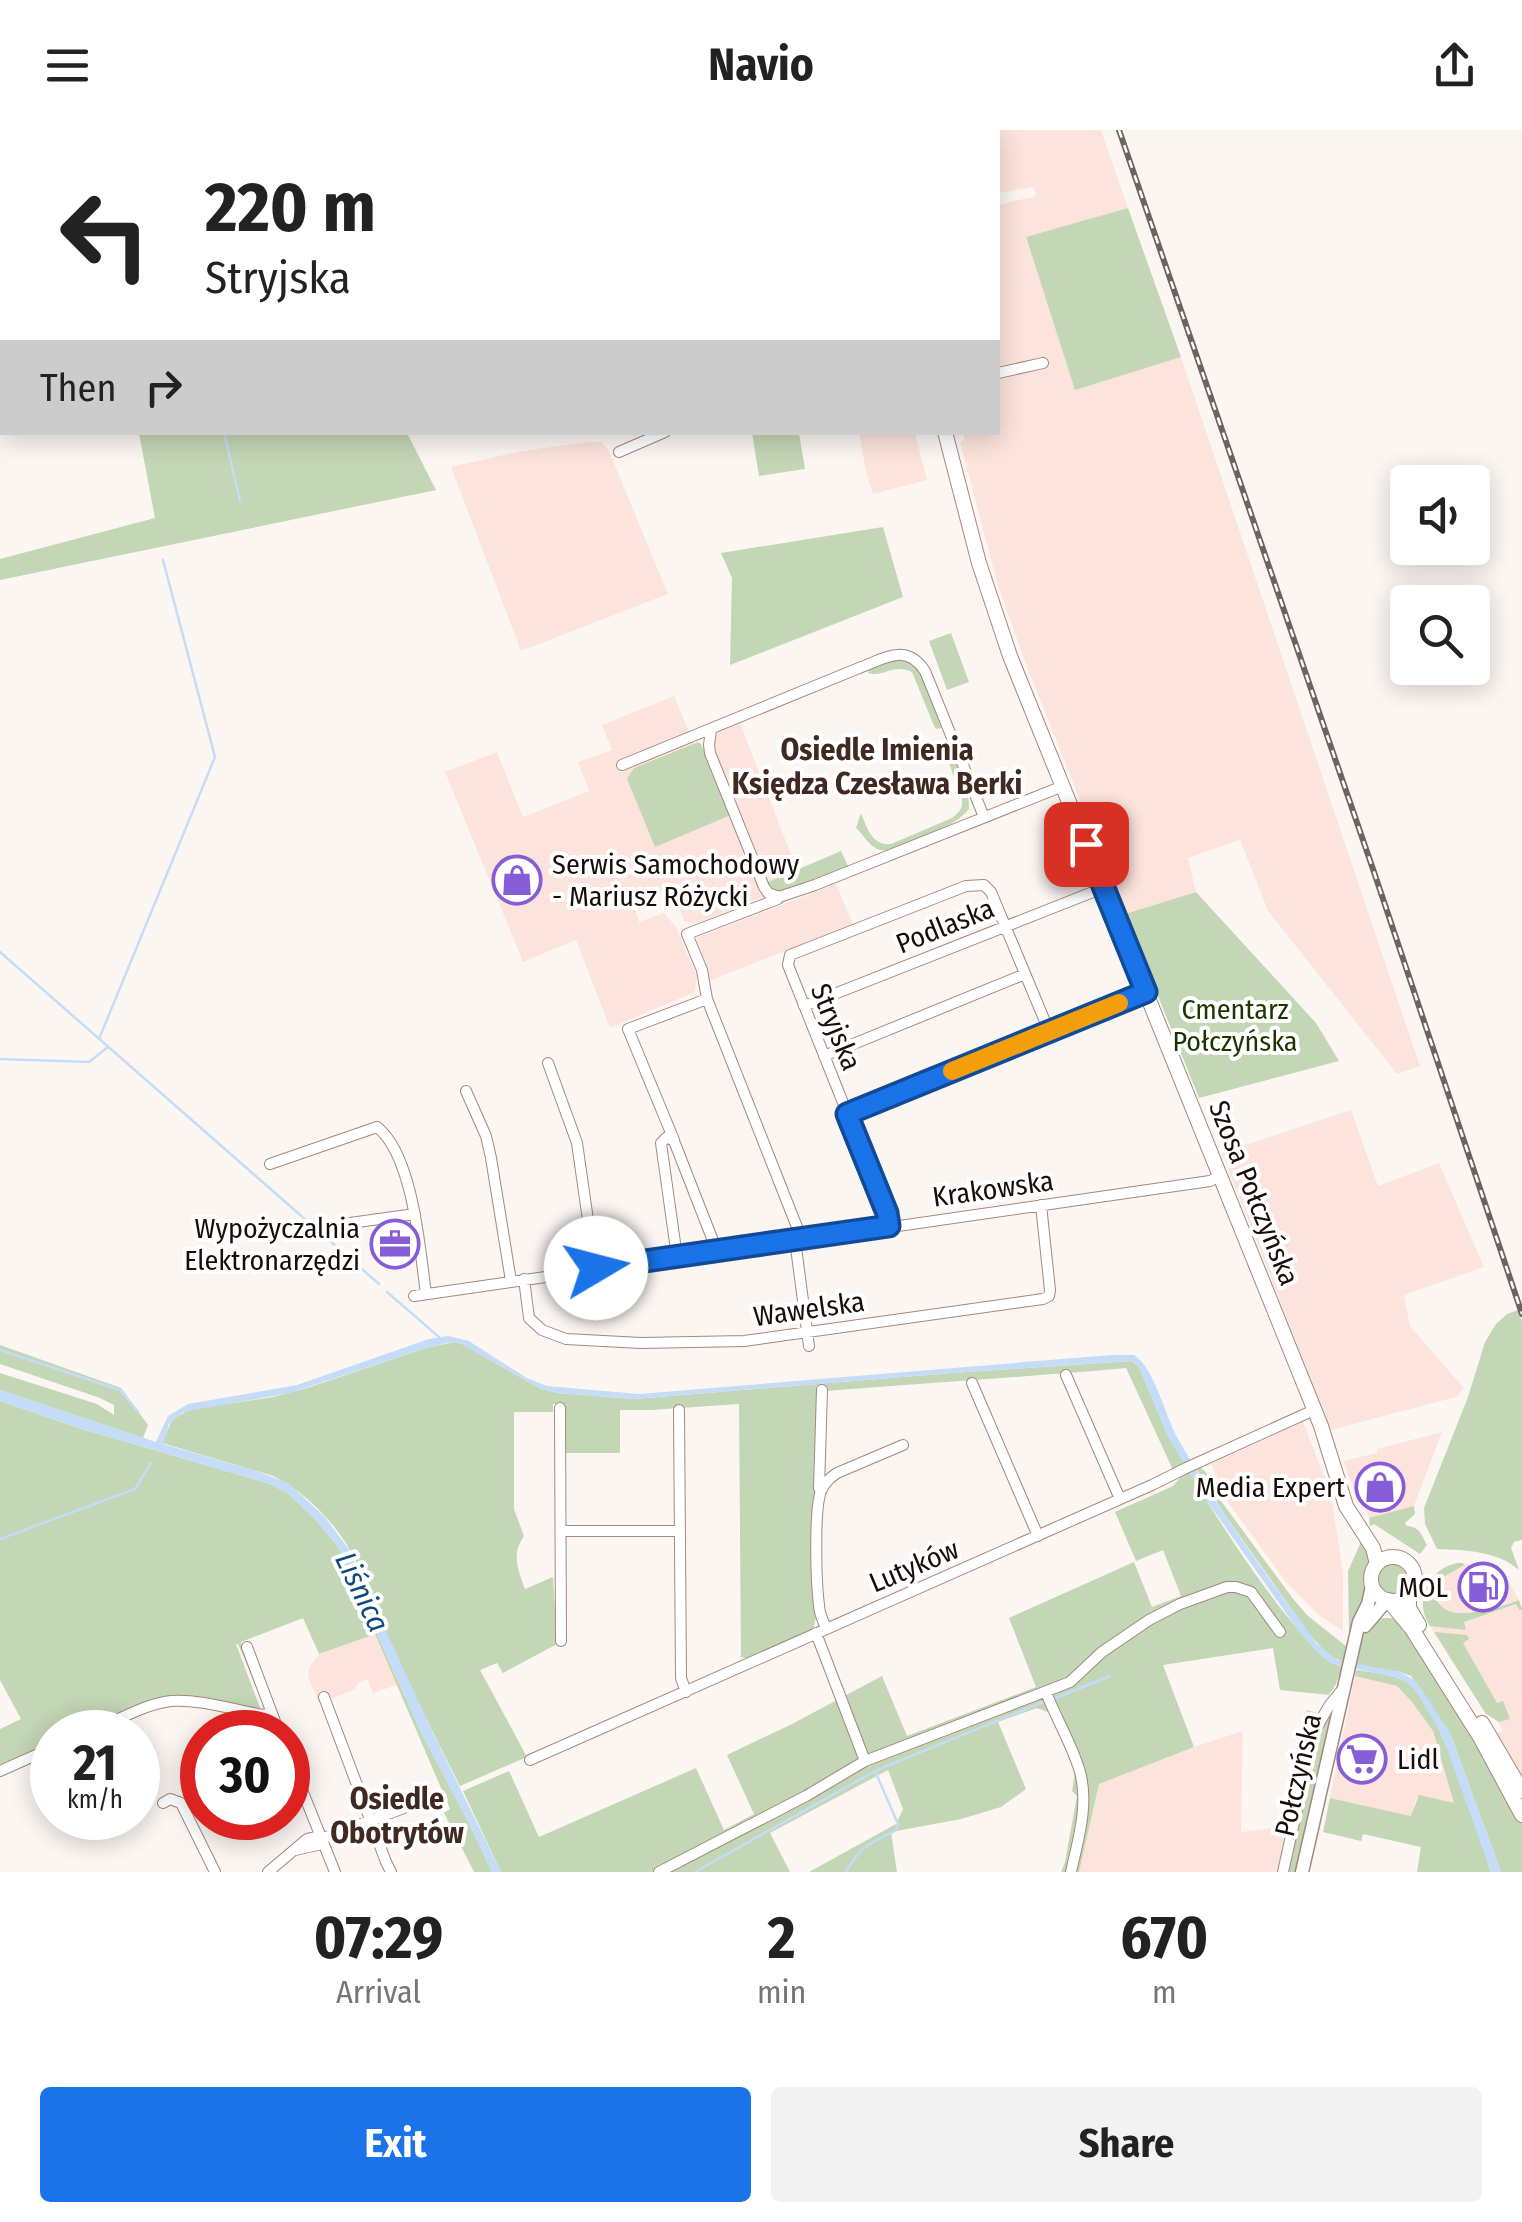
<!DOCTYPE html>
<html lang="en">
<head>
<meta charset="utf-8">
<style>
  :root { --surface:#fff; --page:#f2f2f2; --text:#222; --muted:#767676; --accent:#1a73e8 }
  body { margin:0; font-family:"Fira Sans Condensed",sans-serif; background:var(--page); color:var(--text); height:100vh; display:flex; flex-direction:column; font-size:38px; white-space:nowrap }
  * { box-sizing:border-box; margin:0 }
  p { font-size:32px; color:var(--muted) }
  .icon { flex:none; width:55px; height:55px; fill:none; stroke:currentColor; stroke-width:2; stroke-linecap:round; stroke-linejoin:round }
  .map { position:relative; height:1742px; overflow:hidden }
  .side { display:flex; flex-direction:column; background:var(--surface); flex:1 }
  .side>* { flex:none }
  .top-card { position:absolute; left:0px; top:0px; width:1000px; height:305px; box-shadow:0 5px 25px #0003; background:#fff; color:var(--text); overflow:hidden }
  .tools { position:absolute; left:1390px; top:335px; display:grid; gap:20px }
  .tools a { display:grid; place-items:center; width:100px; height:100px; border-radius:10px; background:var(--surface); box-shadow:0 5px 25px #0003; font-size:50px }
  .speed { position:absolute; left:30px; top:1580px; display:flex; gap:20px; font-size:50px; font-weight:700; text-align:center }
  .speed>* { display:grid; place-content:center; width:130px; height:130px; border-radius:50%; background:var(--surface); box-shadow:0 5px 25px #0003; line-height:1 }
  .speed small { font-size:25px; font-weight:400 }
  .speed .limit { border:15px solid #d22; background:#fff; color:#111 }
  .pin { position:absolute; display:grid; place-items:center; width:85px; height:85px; color:#fff; margin:-42px; border-radius:20px; box-shadow:0 5px 15px #0006 }
  .me { position:absolute; width:110px; margin:-55px; rotate:82deg; stroke-linejoin:round; filter:drop-shadow(0 0 8px #0008) }
  .turn { display:flex; align-items:center; gap:35px; height:210px; padding:0 40px; font-size:45px }
  .turn .icon { width:130px; height:130px; stroke-width:2.5 }
  .turn b { display:block; font-size:70px; line-height:85px }
  .then { display:flex; align-items:center; height:95px; padding:0 40px; background:#0003; gap:20px; font-size:38px }
  .eta { display:flex; justify-content:space-evenly; align-items:center; height:170px; text-align:center }
  .eta b { font-size:60px; font-weight:700; line-height:70px }
  .button { display:flex; gap:20px; margin-top:auto; padding:20px 40px }
  .button a { flex:1; height:115px; border-radius:10px; background:var(--accent); color:#fff; font-size:40px; font-weight:700; line-height:115px; text-align:center }
  .button a+a { background:var(--page); color:var(--text) }
  header { display:flex; justify-content:space-between; align-items:center; height:130px; padding:0 40px; background:var(--surface); font-size:45px; font-weight:700 }
  .map>svg:first-child { display:block }
  .built { fill:#fce4dc }
  .green { fill:#c3d6b5 }
  .water { fill:#c4dcf7 }
  .lines { fill:none; stroke-linecap:round; stroke-linejoin:round }
  .stream { stroke:#c4dcf7; stroke-width:2.5 }
  .minor-casing { stroke:#a3887e; stroke-width:12 }
  .tertiary-casing { stroke:#a3887e; stroke-width:15 }
  .secondary-casing { stroke:#a3887e; stroke-width:16 }
  .minor { stroke:#fff; stroke-width:10 }
  .tertiary { stroke:#fff; stroke-width:12 }
  .secondary { stroke:#fff; stroke-width:14 }
  .rail-casing { stroke:#6d6461; stroke-width:6 }
  .rail { stroke:#fff; stroke-width:2.5; stroke-dasharray:8; stroke-linecap:butt }
  .route-casing { stroke:#114b97; stroke-width:25 }
  .route { stroke:#1a73e8; stroke-width:18 }
  .slow { stroke:#f59e0b; stroke-width:18 }
  .labels { text-anchor:middle; dominant-baseline:central; stroke-width:8; stroke-linejoin:round; paint-order:stroke }
  .poi-label { font-size:28px; fill:#170d0a; stroke:#fff; text-anchor:end }
  .street-label { font-size:28px; fill:#170d0a; stroke:#fff }
  .park-label { font-size:28px; fill:#1b3400; stroke:#fff }
  .neighbourhood-label { font-size:30px; font-weight:bold; fill:#3f2921; stroke:#fff }
  .water-label { font-size:30px; font-style:italic; fill:#0e497e; stroke:#fff }
</style>
</head>
<body>
<header><svg class="icon" aria-label="menu" viewBox="0 0 24 24"><path d="M4 6h16M4 12h16M4 18h16"/></svg>Navio<svg class="icon" aria-label="share" viewBox="0 0 24 24"><path d="M12 15V3M7 8l5-5 5 5M5 13v7h14v-7"/></svg></header>
<div class="map">
<svg width="1522" height="1742" viewBox="0 0 1522 1742">
  <rect width="100%" height="100%" fill="#fcf6f3"/>
  <path class="built" d="M 879,0 L 1101,0 L 1128,78 L 1026,108 L 1075,259 L 1181,227 L 1420,936 L 1397,944 L 1268,781 L 1240,710 L 1188,728 L 1196,762 L 1125,784 L 1026,534 L 998,456 L 960,312 L 965,310 L 963,303 L 998,302 L 998,75 L 1036,66 L 1034,57 L 998,63 L 998,2 L 880,2 Z
    M 859,303 L 915,303 L 927,350 L 873,364 L 866,342 Z
    M 587,312 L 602,312 L 609,321 L 668,464 L 521,521 L 451,337 L 517,322 Z
    M 674,566 L 694,613 L 634,638 L 655,716 L 731,685 L 766,766 L 697,793 L 685,792 L 671,760 L 634,775 L 639,792 L 664,783 L 676,797 L 697,847 L 695,862 L 610,898 L 576,810 L 523,832 L 445,642 L 497,622 L 523,687 L 589,661 L 578,632 L 612,620 L 602,595 Z
    M 740,593 L 797,740 L 766,753 L 712,613 L 720,601 Z
    M 836,754 L 853,794 L 709,851 L 709,841 L 696,808 Z
    M 1351,980 L 1378,1056 L 1439,1033 L 1484,1137 L 1404,1165 L 1410,1196 L 1464,1258 L 1456,1267 L 1331,1300 L 1222,1023 Z
    M 1303,1292 L 1331,1364 L 1343,1443 L 1343,1501 L 1319,1485 L 1286,1452 L 1225,1368 L 1211,1334 Z
    M 1442,1302 L 1414,1376 L 1369,1388 L 1363,1374 L 1360,1374 L 1343,1331 L 1377,1323 L 1377,1319 Z
    M 1463,1433 L 1504,1443 L 1519,1470 L 1467,1483 L 1458,1484 L 1445,1479 L 1436,1470 L 1436,1455 L 1442,1447 L 1463,1437 Z
    M 1517,1474 L 1522,1478 L 1522,1656 L 1496,1603 L 1503,1601 L 1498,1591 L 1484,1581 L 1430,1496 L 1466,1499 L 1463,1492 Z
    M 374,1503 L 397,1555 L 373,1563 L 367,1549 L 359,1552 L 355,1559 L 319,1574 L 308,1546 L 309,1538 L 319,1524 Z
    M 1355,1546 L 1397,1556 L 1412,1572 L 1433,1601 L 1455,1674 L 1416,1668 L 1412,1686 L 1330,1668 Z
    M 1243,1601 L 1241,1702 L 1288,1696 L 1277,1742 L 1079,1742 L 1099,1654 L 1194,1617 Z"/>
  <path class="green" d="M 1128,78 L 1181,227 L 1075,260 L 1026,107 Z
    M 139,303 L 407,303 L 436,360 L 0,450 L 0,429 L 155,388 Z
    M 752,303 L 799,303 L 805,339 L 759,346 Z
    M 883,397 L 903,467 L 730,535 L 732,448 L 721,423 Z
    M 951,503 L 969,552 L 947,560 L 929,511 Z
    M 905,530 L 918,538 L 942,595 L 941,598 L 936,599 L 934,596 L 912,542 C 892,533 884,548 868,543 L 870,539 L 889,531 Z
    M 945,610 L 948,612 L 968,662 L 969,679 C 959,694 898,724 880,720 C 869,717 864,705 856,698 L 861,683 C 867,698 872,716 891,714 L 952,688 C 960,682 963,678 962,669 L 942,614 Z
    M 698,612 L 701,614 L 731,685 L 655,717 L 627,649 L 634,638 Z
    M 841,721 L 848,736 L 781,762 L 774,760 L 766,753 Z
    M 1196,762 L 1316,893 L 1339,931 L 1199,968 L 1125,784 Z
    M 1518,1180 L 1522,1191 L 1522,1410 L 1514,1412 L 1511,1418 L 1519,1440 C 1498,1421 1464,1420 1437,1419 L 1425,1394 L 1424,1378 L 1468,1267 L 1485,1212 L 1496,1194 L 1507,1184 Z
    M 454,1212 L 462,1214 L 541,1259 L 558,1263 L 634,1269 L 952,1243 L 1131,1231 L 1139,1237 L 1168,1306 L 1185,1334 L 1173,1340 L 1126,1238 C 1025,1247 927,1253 826,1261 L 814,1378 L 816,1487 L 813,1500 L 749,1529 L 741,1527 L 739,1274 L 651,1280 L 620,1280 L 620,1323 L 566,1323 L 565,1275 L 553,1274 L 553,1282 L 514,1282 L 514,1379 L 524,1406 C 511,1425 518,1439 525,1459 L 553,1447 L 557,1514 L 503,1543 L 497,1533 L 480,1540 L 527,1627 L 460,1656 C 432,1601 405,1546 380,1490 C 369,1465 360,1436 346,1413 C 328,1386 302,1360 273,1346 L 162,1313 L 172,1290 L 188,1280 L 273,1267 L 307,1258 L 426,1218 Z
    M 0,1215 L 121,1258 L 148,1295 L 143,1308 L 0,1260 L 0,1243 L 97,1274 L 114,1285 L 114,1275 L 100,1268 L 0,1234 Z
    M 0,1271 L 82,1299 L 267,1353 L 288,1363 L 316,1390 L 338,1417 L 422,1604 L 469,1693 L 492,1742 L 474,1742 L 444,1683 L 450,1679 L 375,1504 L 319,1524 L 303,1488 L 241,1512 L 258,1554 L 257,1559 L 238,1514 L 236,1514 L 262,1583 L 199,1569 L 147,1572 L 79,1602 L 52,1602 L 52,1614 L 0,1638 L 0,1599 L 21,1589 L 0,1550 Z
    M 1199,1337 L 1205,1341 L 1221,1371 L 1294,1470 L 1308,1486 L 1346,1516 L 1343,1532 L 1328,1525 L 1310,1505 L 1225,1385 L 1196,1338 Z
    M 1189,1341 C 1212,1382 1303,1525 1342,1537 L 1336,1554 L 1329,1565 L 1280,1560 L 1273,1518 L 1163,1535 L 1194,1617 L 1099,1654 L 1079,1742 L 1061,1742 L 1065,1732 L 1077,1666 L 1072,1661 L 1075,1642 L 1050,1583 L 1037,1578 L 998,1592 L 1026,1659 L 1001,1677 L 961,1689 L 891,1702 L 897,1742 L 809,1742 L 896,1694 L 903,1679 L 888,1640 L 770,1703 L 790,1742 L 501,1742 L 463,1661 L 509,1641 L 539,1707 L 696,1638 L 724,1700 L 754,1684 L 727,1625 L 792,1594 L 882,1546 L 907,1606 L 1036,1557 L 1009,1488 L 1134,1432 L 1152,1477 L 1181,1466 L 1163,1420 L 1136,1431 L 1115,1382 L 1173,1356 L 1184,1343 Z
    M 1414,1376 L 1415,1384 L 1405,1393 L 1407,1396 C 1420,1397 1421,1404 1427,1415 L 1420,1424 L 1374,1394 L 1370,1396 L 1369,1388 Z
    M 1364,1409 L 1370,1435 L 1366,1444 L 1367,1460 L 1352,1502 L 1349,1502 L 1348,1441 L 1361,1412 Z
    M1377 1448a16 16 0 1 1 32 0a16 16 0 1 1-32 0Z
    M 1457,1433 L 1463,1433 L 1464,1435 C 1449,1446 1431,1447 1436,1470 C 1441,1475 1442,1478 1449,1481 C 1465,1488 1503,1476 1519,1470 L 1522,1479 L 1520,1481 L 1516,1474 L 1464,1492 L 1466,1500 L 1430,1496 C 1413,1471 1428,1439 1457,1433 Z
    M 1383,1488 L 1392,1488 L 1408,1497 L 1522,1691 L 1522,1742 L 1501,1742 L 1450,1603 L 1411,1546 L 1400,1542 L 1357,1535 C 1360,1516 1361,1497 1383,1488 Z
    M 1434,1502 L 1467,1505 L 1469,1509 L 1463,1513 L 1497,1573 L 1503,1571 L 1510,1589 L 1499,1592 L 1486,1584 Z
    M 1356,1540 C 1373,1543 1395,1543 1409,1554 C 1441,1578 1476,1700 1491,1742 L 1417,1742 L 1421,1717 L 1363,1704 L 1361,1711 L 1323,1702 L 1330,1668 L 1411,1686 L 1419,1665 L 1454,1673 L 1433,1601 L 1412,1572 L 1397,1556 L 1355,1546 Z
    M 1335,1576 L 1298,1742 L 1287,1742 L 1318,1603 Z
    M 1307,1580 L 1317,1583 L 1312,1594 L 1288,1696 L 1279,1697 Z"/>
  <path class="water" d="M 448,1206 L 469,1211 L 527,1248 L 547,1256 L 639,1264 L 1111,1225 L 1134,1225 C 1154,1237 1165,1285 1177,1307 C 1218,1380 1268,1447 1317,1514 L 1337,1530 L 1400,1542 L 1416,1551 L 1450,1603 L 1501,1742 L 1491,1742 L 1442,1605 L 1417,1563 L 1409,1554 L 1399,1548 L 1332,1534 L 1318,1523 L 1300,1503 L 1204,1367 L 1168,1306 L 1139,1237 L 1131,1231 L 952,1243 L 634,1269 L 558,1263 L 541,1259 L 462,1214 L 451,1212 L 426,1218 L 290,1263 L 183,1282 L 169,1294 L 163,1314 L 256,1341 L 288,1353 L 324,1386 L 348,1418 L 432,1601 L 501,1742 L 492,1742 L 469,1693 L 422,1604 L 338,1417 L 316,1390 L 288,1363 L 267,1353 L 82,1299 L 0,1271 L 0,1260 L 156,1312 L 168,1286 L 188,1274 L 297,1255 L 429,1209 Z"/>
  <g class="lines">
    <path class="stream" d="M 105,0 L 107,2
      M 224,302 L 240,371
      M 0,822 L 379,1154
      M 99,909 L 215,627 L 163,430
      M 0,929 L 89,932 L 108,917
      M 387,1162 L 439,1207
      M 0,1220 L 120,1260 L 138,1282
      M 0,1409 L 135,1359 L 151,1333
      M 1051,1570 L 1110,1546
      M 695,1742 L 875,1641 L 1043,1572
      M 846,1742 C 860,1717 869,1713 895,1701 L 898,1694 L 875,1641"/>
    <g class="minor-casing">
      <path id="minor" d="M 998,243 L 1043,233
        M 619,322 L 665,302
        M 711,600 L 709,615 L 710,623 L 764,757 L 768,763 L 779,767 L 815,755 L 1063,656
        M 622,635 L 859,538 C 884,529 906,512 925,541 L 984,687
        M 778,769 L 687,804 L 702,840 L 707,869 L 797,1097 L 799,1109
        M 804,876 L 1103,758
        M 824,926 L 1025,844
        M 548,933 L 577,1013 L 595,1139
        M 466,961 L 486,1006 L 491,1028 L 511,1151
        M 847,984 L 1146,862
        M 674,1010 L 628,899 L 707,869
        M 270,1034 L 377,997 C 413,1025 420,1120 426,1164
        M 343,1094 L 415,1084
        M 889,1096 L 887,1083 L 788,835 L 790,825 L 966,756 L 984,755 L 991,762 L 1049,901
        M 795,1110 L 809,1216
        M 677,1127 L 661,1013 L 667,1007 L 674,1011 L 717,1121
        M 524,1149 L 529,1188 L 542,1200 L 566,1209 L 641,1213 L 744,1211 L 1043,1169 L 1049,1166 L 1050,1160 L 1041,1075
        M 414,1166 L 1210,1051 L 1220,1046
        M 1066,1245 L 1120,1369
        M 972,1253 L 1038,1406
        M 560,1278 L 561,1511
        M 679,1280 L 681,1548 L 686,1562
        M 819,1358 L 822,1260
        M 561,1401 L 679,1401
        M 826,1498 C 823,1491 819,1483 819,1475 C 816,1452 814,1380 821,1361 C 825,1352 830,1348 837,1343 L 903,1315
        M 816,1503 L 865,1631
        M 247,1517 L 279,1602
        M 1046,1562 C 1056,1589 1072,1614 1080,1642 C 1089,1675 1078,1710 1071,1742
        M 324,1567 L 386,1732 L 391,1742
        M 90,1602 C 115,1592 144,1574 171,1571 C 201,1569 234,1580 264,1585 L 271,1582
        M 288,1625 L 335,1742
        M 530,1630 L 1152,1355 L 1186,1338 L 1314,1280
        M 0,1641 L 52,1618
        M 163,1673 L 170,1669 L 181,1673 L 215,1742
        M 295,1720 L 318,1715 L 321,1709 L 436,1666
        M 268,1742 L 307,1709 L 315,1707 L 321,1709
        M 659,1742 L 806,1666 L 865,1631 L 1070,1552 L 1102,1522 L 1149,1490 L 1180,1474 L 1227,1457 L 1236,1457 L 1251,1462 L 1280,1502
        M 1283,1742 L 1314,1602 L 1329,1576 L 1342,1560"/>
    </g>
    <g class="tertiary-casing">
      <path id="tertiary" d="M 1365,1496 L 1387,1470
        M 1302,1742 L 1359,1492 L 1368,1474 L 1372,1456"/>
    </g>
    <g class="secondary-casing">
      <path id="secondary" d="M 869,0 L 869,2
        M 945,302 L 979,433 L 1010,526 L 1321,1296 L 1346,1376 L 1373,1418 L 1377,1434
        M1371 1449a22 22 0 1 1 44 0a22 22 0 1 1-44 0Z
        M 1409,1464 L 1409,1478 L 1419,1495
        M 1388,1470 L 1412,1499 L 1480,1607 L 1522,1685
        M 1482,1593 L 1522,1661"/>
    </g>
    <use href="#minor" class="minor"/>
    <use href="#tertiary" class="tertiary"/>
    <use href="#secondary" class="secondary"/>
    <g class="rail-casing">
      <path id="rail" d="M 1119,0 L 1375,745 L 1522,1184"/>
    </g>
    <use href="#rail" class="rail"/>
  </g>
  <g class="lines">
    <g class="route-casing">
      <path id="route" d="M 596,1138 L 889,1096 L 887,1083 L 847,984 L 1146,862 L 1086,714"/>
    </g>
    <use href="#route" class="route"/>
    <path class="slow" d="M 952,941 L 1119,873"/>
  </g>
  <defs>
    <g id="shop-ring" transform="scale(2.5)"><circle r="9.5" fill="#fff" stroke="#865dd7" stroke-width="1.5"/><path d="M-5-2.5h2.3a2.7 3.5 0 0 1 5.4 0H5L5.5 6h-11ZM-1.5-2.5h3a1.5 2.3 0 0 0-3 0Z" fill="#865dd7"/></g>
    <g id="office-ring" transform="scale(2.5)"><circle r="9.5" fill="#fff" stroke="#865dd7" stroke-width="1.5"/><path d="M-6-3h4V-5.5h4V-3h4V5H-6ZM-1-4.5V-3h2v-1.5ZM-6 0V1H6V0Z" fill="#865dd7"/></g>
    <g id="fuel-ring" transform="scale(2.5)"><circle r="9.5" fill="#fff" stroke="#865dd7" stroke-width="1.5"/><path d="M-5.5-6h7V0h2V4h1.3V-2.5L3-4.5l.8-.8L6-3V5H2.5V1h-1V6h-7ZM-4.2-4.7v3.2H.2V-4.7Z" fill="#865dd7"/></g>
    <g id="supermarket-ring" transform="scale(2.5)"><circle r="9.5" fill="#fff" stroke="#865dd7" stroke-width="1.5"/><path d="M-6-5.5h2.5l.6 2H6L4.5 2H-2.5L-4.4-4H-6ZM-1.5 3.2a1.3 1.3 0 1 0 .1 0ZM3 3.2a1.3 1.3 0 1 0 .1 0Z" fill="#865dd7"/></g>
  </defs>
  <g fill-rule="evenodd">
    <use href="#shop-ring" x="517" y="750"/>
    <use href="#office-ring" x="395" y="1114"/>
    <use href="#shop-ring" x="1380" y="1357"/>
    <use href="#fuel-ring" x="1483" y="1457"/>
    <use href="#supermarket-ring" x="1362" y="1629"/>
  </g>
  <g class="labels">
    <g class="poi-label">
      <text x="552" y="734" text-anchor="start">Serwis Samochodowy<tspan x="552" dy="32">- Mariusz Różycki</tspan></text>
      <text x="360" y="1098">Wypożyczalnia<tspan x="360" dy="32">Elektronarzędzi</tspan></text>
      <text x="1345" y="1357">Media Expert</text>
      <text x="1448" y="1457">MOL</text>
      <text x="1397" y="1629" text-anchor="start">Lidl</text>
    </g>
    <g class="street-label">
      <text transform="translate(945 796) rotate(-22)">Podlaska</text>
      <text transform="translate(836 897) rotate(68)">Stryjska</text>
      <text transform="translate(993 1059) rotate(-8)">Krakowska</text>
      <text transform="translate(1254 1063) rotate(68)">Szosa Połczyńska</text>
      <text transform="translate(809 1179) rotate(-8)">Wawelska</text>
      <text transform="translate(914 1436) rotate(-23)">Lutyków</text>
      <text transform="translate(1298 1645) rotate(-77)">Połczyńska</text>
    </g>
    <g class="park-label">
      <text x="1235" y="879">Cmentarz<tspan x="1235" dy="32">Połczyńska</tspan></text>
    </g>
    <g class="neighbourhood-label">
      <text x="877" y="620">Osiedle Imienia<tspan x="877" dy="34">Księdza Czesława Berki</tspan></text>
      <text x="397" y="1669">Osiedle<tspan x="397" dy="34">Obotrytów</tspan></text>
    </g>
    <g class="water-label">
      <text transform="translate(362 1462) rotate(64)">Liśnica</text>
    </g>
  </g>
</svg>
<div class="tools">
<a><svg class="icon" aria-label="sound" viewBox="0 0 24 24"><path d="M4 9h4l5-4v14l-5-4H4zM17 9q2 3 0 6"/></svg></a>
<a><svg class="icon" aria-label="search" viewBox="0 0 24 24"><circle cx="10" cy="10" r="6"/><path d="M15 15l6 6"/></svg></a>
</div>
<div class="speed"><div>21<small>km/h</small></div><div class="limit">30</div></div>
<div class="pin" style="left:1086px;top:714px;background:#d93025"><svg class="icon" aria-label="arrive" viewBox="0 0 24 24"><path d="M6 21V4h12l-3 4 3 4H6"/></svg></div>
<svg class="me" style="left:596px;top:1138px" viewBox="-20 -20 40 40"><circle r="19" fill="#fff"/><path d="M0-13L10 11 0 6-10 11z" fill="#1a73e8"/></svg>
<div class="top-card">
<div class="turn"><svg class="icon" aria-label="left" viewBox="0 0 24 24"><path d="M17 20v-9H6M10 6l-5 5 5 5"/></svg><div><b>220 m</b>Stryjska</div></div>
<div class="then">Then<svg class="icon" aria-label="right" viewBox="0 0 24 24"><path d="M7 20v-9h11M14 6l5 5-5 5"/></svg></div>
</div>
</div>
<section class="side">
<div class="eta">
<div><b>07:29</b><p>Arrival</p></div>
<div><b>2</b><p>min</p></div>
<div><b>670</b><p>m</p></div>
</div>
<div class="button"><a>Exit</a><a>Share</a></div>
</section>
</body>
</html>
